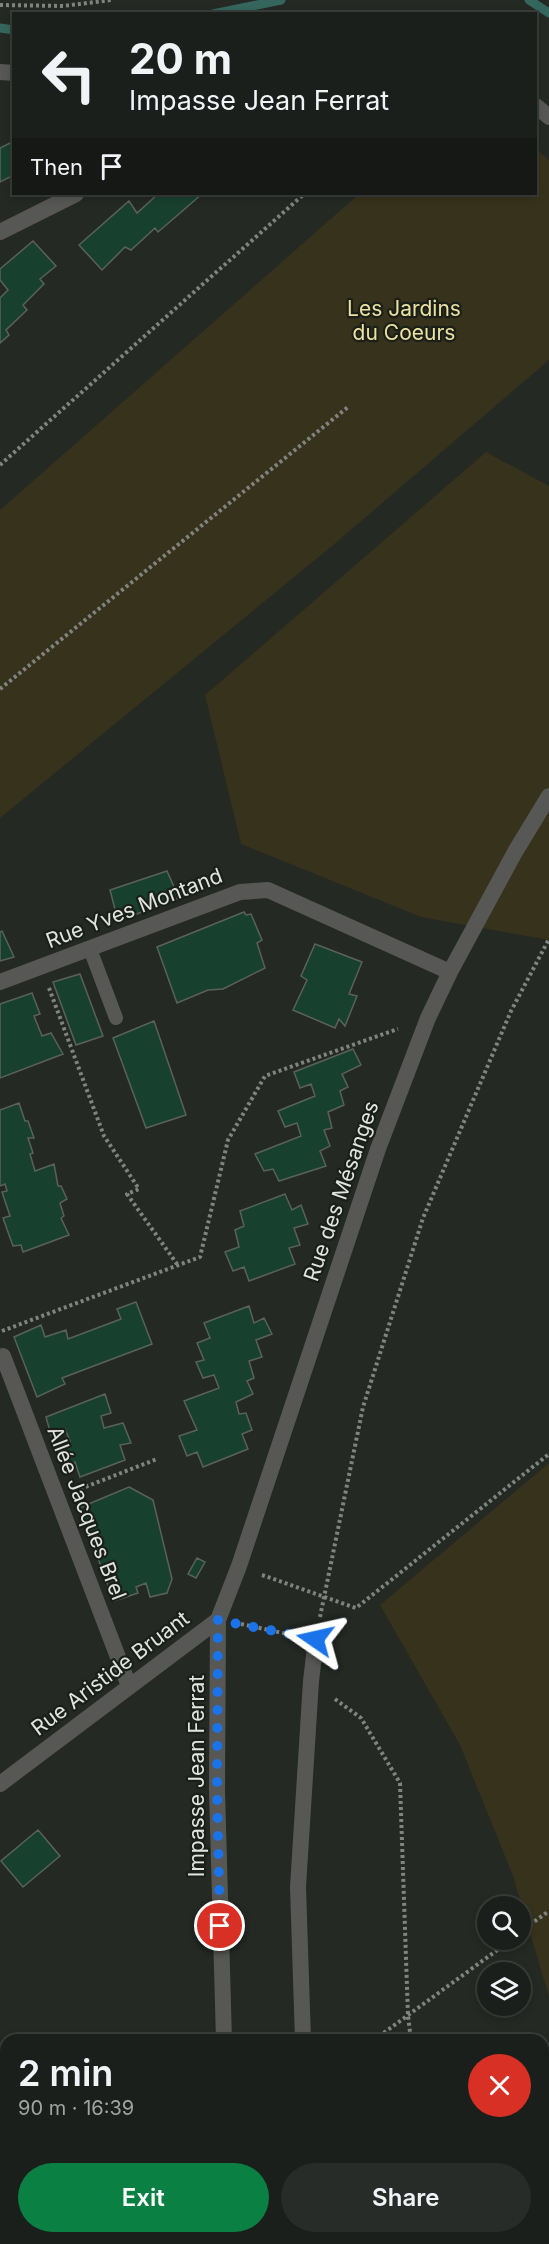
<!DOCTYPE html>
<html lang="en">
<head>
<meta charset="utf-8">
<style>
  :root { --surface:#1b1f1b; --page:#282c28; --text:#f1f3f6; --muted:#a0a2a3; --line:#393d3a; --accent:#0b8043 }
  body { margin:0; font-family:Inter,sans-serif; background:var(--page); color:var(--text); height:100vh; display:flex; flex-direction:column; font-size:22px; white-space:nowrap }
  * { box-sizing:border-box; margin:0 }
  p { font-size:20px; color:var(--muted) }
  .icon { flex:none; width:33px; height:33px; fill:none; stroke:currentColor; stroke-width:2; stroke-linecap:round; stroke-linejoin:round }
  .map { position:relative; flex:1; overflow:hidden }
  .details { position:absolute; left:0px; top:2034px; width:549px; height:210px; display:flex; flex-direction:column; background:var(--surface); border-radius:18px 18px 0 0; box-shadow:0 3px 9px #0003,0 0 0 2px var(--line) }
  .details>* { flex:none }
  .hud { position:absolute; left:12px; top:12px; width:525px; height:183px; border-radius:0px; box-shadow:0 3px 9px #0003,0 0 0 2px var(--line); background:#1b1f1b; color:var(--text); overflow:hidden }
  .fabs { position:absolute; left:477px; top:1896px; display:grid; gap:12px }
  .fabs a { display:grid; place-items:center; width:54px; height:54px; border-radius:50%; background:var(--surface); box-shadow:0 3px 9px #0003,0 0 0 2px var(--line); font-size:30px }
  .pin { position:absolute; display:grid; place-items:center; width:51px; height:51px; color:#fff; margin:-26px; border:3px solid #fff; border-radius:50%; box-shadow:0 2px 6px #0007 }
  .me { position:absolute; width:66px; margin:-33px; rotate:281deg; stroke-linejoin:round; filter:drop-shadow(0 0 4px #0008) }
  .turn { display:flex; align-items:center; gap:21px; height:126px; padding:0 18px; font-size:27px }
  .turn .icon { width:78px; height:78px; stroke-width:2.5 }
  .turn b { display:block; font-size:42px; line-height:51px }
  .then { display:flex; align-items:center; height:57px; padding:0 18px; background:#0003; gap:12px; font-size:22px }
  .round { display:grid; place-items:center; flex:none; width:63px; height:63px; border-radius:32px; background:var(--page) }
  .overview { display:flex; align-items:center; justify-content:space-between; height:102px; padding:0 18px }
  h1 { font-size:36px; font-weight:600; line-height:45px }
  .action { display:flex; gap:12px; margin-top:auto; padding:12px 18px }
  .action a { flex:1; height:69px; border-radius:36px; background:var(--accent); color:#fff; font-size:24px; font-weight:600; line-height:69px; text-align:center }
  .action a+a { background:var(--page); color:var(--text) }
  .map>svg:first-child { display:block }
  .green { fill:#36321b }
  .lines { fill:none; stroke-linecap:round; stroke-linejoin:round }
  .stream { stroke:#34665e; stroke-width:9 }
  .building { fill:#18402f; stroke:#5a615d; stroke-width:1.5 }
  .path { stroke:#808480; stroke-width:4; stroke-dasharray:3 3; stroke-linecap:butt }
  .service { stroke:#575855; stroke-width:14 }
  .minor { stroke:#575855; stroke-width:16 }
  .route { stroke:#1a73e8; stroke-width:10; stroke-dasharray:0 18 }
  .labels { text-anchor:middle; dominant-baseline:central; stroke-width:4.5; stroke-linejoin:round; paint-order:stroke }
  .park-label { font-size:21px; fill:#ece19f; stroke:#1b1f1a }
  .street-label { font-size:21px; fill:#e1e4e1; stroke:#1b1f1a }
</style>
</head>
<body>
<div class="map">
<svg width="549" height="2244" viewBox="0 0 549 2244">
  <rect width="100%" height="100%" fill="#242924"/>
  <path class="green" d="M 536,149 L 549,160 L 549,360 L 331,547 L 0,818 L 0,510 L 359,194 L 536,194 Z
    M 486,452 L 549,486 L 549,940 L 421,917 L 241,844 L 205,695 Z
    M 549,1463 L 549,1997 L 513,1876 L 460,1745 L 380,1605 Z"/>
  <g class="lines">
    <path class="stream" d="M 529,0 L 549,13
      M 213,14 L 281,0
      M 0,28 L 14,30"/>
  </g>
  <path class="building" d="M 14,141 L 14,175 L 0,182 L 0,148 Z
    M 158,194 L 202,194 L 158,232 L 155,228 L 131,250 L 125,247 L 102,270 L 79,245 L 129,201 L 137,213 Z
    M 33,241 L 56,266 L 40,279 L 44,284 L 23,305 L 27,310 L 6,330 L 9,335 L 0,343 L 0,298 L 8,290 L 0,280 L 0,269 Z
    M 167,871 L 179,898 L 118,921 L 110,890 Z
    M 244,912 L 246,915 L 251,914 L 262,940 L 257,943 L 265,968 L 223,989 L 208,990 L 177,1003 L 157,947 Z
    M 2,931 L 14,957 L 0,961 L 0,932 Z
    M 315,944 L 362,962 L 349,994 L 357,996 L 345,1026 L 339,1019 L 335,1028 L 293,1010 L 307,980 L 301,976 Z
    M 80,974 L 103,1036 L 76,1045 L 53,982 Z
    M 32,993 L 40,1014 L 34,1016 L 42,1036 L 51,1033 L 63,1054 L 0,1078 L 0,1004 Z
    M 154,1021 L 186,1115 L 146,1128 L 113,1038 Z
    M 353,1049 L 361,1065 L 342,1074 L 348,1087 L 340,1091 L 344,1105 L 328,1112 L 332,1128 L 324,1130 L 330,1146 L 320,1151 L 326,1166 L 279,1181 L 273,1169 L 264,1171 L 255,1154 L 301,1136 L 297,1123 L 285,1127 L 278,1111 L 315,1096 L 311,1084 L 300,1088 L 294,1072 Z
    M 19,1103 L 25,1121 L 28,1121 L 34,1138 L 28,1138 L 33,1153 L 30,1154 L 35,1171 L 54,1164 L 58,1186 L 61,1186 L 67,1199 L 60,1203 L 64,1216 L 61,1218 L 69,1235 L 23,1252 L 21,1245 L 13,1246 L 3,1218 L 10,1216 L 2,1192 L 7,1191 L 5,1184 L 0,1186 L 0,1110 Z
    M 285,1194 L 292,1210 L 301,1205 L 308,1224 L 294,1228 L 300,1245 L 289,1248 L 295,1264 L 249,1281 L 244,1267 L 233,1271 L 225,1252 L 239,1247 L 235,1230 L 244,1226 L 240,1211 Z
    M 136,1302 L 152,1344 L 62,1378 L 65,1384 L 37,1397 L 14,1337 L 41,1325 L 45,1337 L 66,1330 L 68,1339 L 121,1319 L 117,1309 Z
    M 249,1306 L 254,1323 L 264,1318 L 272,1334 L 256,1340 L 262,1357 L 249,1361 L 254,1378 L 247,1381 L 253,1394 L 236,1402 L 239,1414 L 246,1413 L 252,1430 L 242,1434 L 248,1449 L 203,1467 L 197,1452 L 187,1456 L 179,1436 L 197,1430 L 184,1401 L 219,1388 L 214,1375 L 203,1378 L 196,1362 L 204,1360 L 197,1343 L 210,1338 L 204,1323 Z
    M 105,1394 L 111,1413 L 101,1416 L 104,1428 L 123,1423 L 131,1443 L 120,1445 L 125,1460 L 80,1477 L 75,1462 L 63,1467 L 55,1447 L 70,1441 L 65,1429 L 51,1435 L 46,1417 Z
    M 129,1487 L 153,1500 L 172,1579 L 167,1593 L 150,1597 L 146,1583 L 136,1587 L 138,1593 L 114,1601 L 79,1508 Z
    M 197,1558 L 205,1562 L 196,1578 L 188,1574 Z
    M 38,1830 L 60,1856 L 23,1887 L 1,1861 Z
    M 104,2238 L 142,2238 L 136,2244 L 110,2244 Z"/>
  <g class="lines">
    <path class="path" d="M 0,5 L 63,6 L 111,0
      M 0,465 L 304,194
      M 0,689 L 348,407
      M 49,988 L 104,1136 L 139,1189 L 127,1194 L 177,1264
      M 2,1331 L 200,1257 L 228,1140 L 265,1076 L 398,1029
      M 80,1489 L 157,1459
      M 262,1575 L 356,1608 L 549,1454
      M 320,1617 L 363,1407 L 423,1218 L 511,1011 L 549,939
      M 241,1624 L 292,1635
      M 335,1699 L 361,1718 L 400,1783 L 408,2016 L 411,2040
      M 520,1932 L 549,1911
      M 374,2040 L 511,1940
      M 435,2238 L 436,2244"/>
    <path class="service" d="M 90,949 L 116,1018
      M 182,2244 L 188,2238"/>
    <path class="minor" d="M 0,72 L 14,73
      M 536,106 L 549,117
      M 0,232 L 76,194
      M 0,982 L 240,892 L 268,890 L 450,972
      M 3,1356 L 129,1686
      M 0,1784 L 218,1620
      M 224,2040 L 217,1790 L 218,1620 L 239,1566 L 378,1149 L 428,1018 L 450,972 L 515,852 L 549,796
      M 303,2040 L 298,1887 L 311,1681 L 316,1639
      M 246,2238 L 247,2244
      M 321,2238 L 322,2244"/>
  </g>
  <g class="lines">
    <path class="route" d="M 220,1926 L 217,1790 L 218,1620 L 315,1639"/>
  </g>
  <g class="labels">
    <g class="park-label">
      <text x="404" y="308">Les Jardins<tspan x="404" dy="24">du Coeurs</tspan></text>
    </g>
    <g class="street-label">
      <text transform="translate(134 908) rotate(-21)">Rue Yves Montand</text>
      <text transform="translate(341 1191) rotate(-71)">Rue des Mésanges</text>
      <text transform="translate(87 1513) rotate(69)">Allée Jacques Brel</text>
      <text transform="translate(110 1673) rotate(-37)">Rue Aristide Bruant</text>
      <text transform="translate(196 1776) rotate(-90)">Impasse Jean Ferrat</text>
    </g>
  </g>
</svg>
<div class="fabs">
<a><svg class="icon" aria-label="search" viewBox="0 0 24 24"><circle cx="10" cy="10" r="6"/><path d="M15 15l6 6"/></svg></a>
<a><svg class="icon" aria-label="layers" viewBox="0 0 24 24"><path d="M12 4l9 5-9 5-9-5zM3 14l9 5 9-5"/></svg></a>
</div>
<div class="pin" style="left:220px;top:1926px;background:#d93025"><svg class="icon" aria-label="arrive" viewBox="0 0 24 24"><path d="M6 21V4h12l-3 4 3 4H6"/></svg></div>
<svg class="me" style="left:315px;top:1639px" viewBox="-20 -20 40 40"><path d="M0-17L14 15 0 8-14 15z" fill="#1a73e8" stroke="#fff" stroke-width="4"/></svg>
<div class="hud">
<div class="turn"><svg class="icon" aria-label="left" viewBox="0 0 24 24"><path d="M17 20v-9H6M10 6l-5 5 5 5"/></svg><div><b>20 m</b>Impasse Jean Ferrat</div></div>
<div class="then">Then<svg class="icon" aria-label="arrive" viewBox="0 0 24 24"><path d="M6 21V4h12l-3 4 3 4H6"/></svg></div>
</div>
<section class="details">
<div class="overview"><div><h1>2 min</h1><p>90 m · 16:39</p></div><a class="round" style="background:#d93025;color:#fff"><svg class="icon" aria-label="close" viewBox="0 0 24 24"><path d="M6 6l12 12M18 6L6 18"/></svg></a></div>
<div class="action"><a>Exit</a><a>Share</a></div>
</section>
</div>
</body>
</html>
